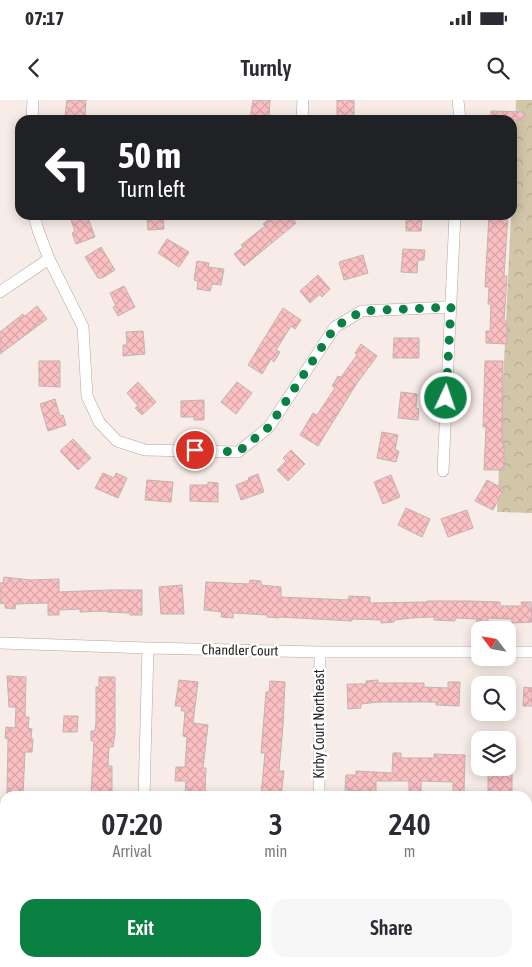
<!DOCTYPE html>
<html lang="en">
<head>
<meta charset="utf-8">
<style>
  :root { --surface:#fff; --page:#f7f7f7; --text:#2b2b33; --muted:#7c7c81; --accent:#0b8043 }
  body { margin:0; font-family:"Asap Condensed",sans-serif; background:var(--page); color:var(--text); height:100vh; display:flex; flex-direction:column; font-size:19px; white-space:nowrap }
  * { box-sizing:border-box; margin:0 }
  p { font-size:16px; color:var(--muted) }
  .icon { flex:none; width:28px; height:28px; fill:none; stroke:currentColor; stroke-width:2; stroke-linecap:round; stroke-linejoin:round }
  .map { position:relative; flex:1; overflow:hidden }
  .side { position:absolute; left:0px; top:691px; width:532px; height:176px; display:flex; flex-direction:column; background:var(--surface); border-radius:15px 15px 0 0; box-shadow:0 2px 12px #0003 }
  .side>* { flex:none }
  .guide { position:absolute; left:15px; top:15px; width:502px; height:105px; border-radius:15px; box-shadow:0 2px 12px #0003; background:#202124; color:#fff; overflow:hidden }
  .needle { width:32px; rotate:301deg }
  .buttons { position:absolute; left:471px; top:521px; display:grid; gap:10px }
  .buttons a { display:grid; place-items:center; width:45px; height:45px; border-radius:10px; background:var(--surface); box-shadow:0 2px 12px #0003; font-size:25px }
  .pin { position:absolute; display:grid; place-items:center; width:42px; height:42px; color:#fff; margin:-21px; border:2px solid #fff; border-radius:50%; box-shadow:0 1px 5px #0007 }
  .me { position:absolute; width:55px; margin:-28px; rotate:3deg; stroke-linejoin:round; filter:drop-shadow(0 0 4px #0008) }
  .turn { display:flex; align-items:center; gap:18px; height:105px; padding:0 20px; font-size:22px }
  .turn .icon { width:65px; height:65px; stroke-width:2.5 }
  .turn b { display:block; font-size:35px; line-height:42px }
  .eta { display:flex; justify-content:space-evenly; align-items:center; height:85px; text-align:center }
  .eta b { font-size:30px; font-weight:600; line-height:35px }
  .action { display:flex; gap:10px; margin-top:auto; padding:10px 20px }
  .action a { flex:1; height:58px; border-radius:15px; background:var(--accent); color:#fff; font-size:20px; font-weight:600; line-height:58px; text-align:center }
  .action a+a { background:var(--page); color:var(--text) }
  .status { display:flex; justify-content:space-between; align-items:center; height:35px; padding:0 25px; background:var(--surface); direction:ltr }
  .status svg { height:14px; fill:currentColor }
  header { display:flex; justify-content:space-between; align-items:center; height:65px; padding:0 20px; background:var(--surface); font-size:22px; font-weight:600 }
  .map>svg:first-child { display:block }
  .forest { fill:url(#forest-crowns) }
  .building { fill:url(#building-cross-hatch); stroke:#bfb4b4 }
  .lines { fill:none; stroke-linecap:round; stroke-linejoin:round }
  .minor-casing { stroke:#b1a6a2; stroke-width:12 }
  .minor { stroke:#fff; stroke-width:11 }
  .route { stroke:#0b8043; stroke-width:9; stroke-dasharray:0 16.2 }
  .labels { text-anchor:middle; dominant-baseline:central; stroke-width:5; stroke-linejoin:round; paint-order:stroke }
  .street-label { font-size:14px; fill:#282422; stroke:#fff }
</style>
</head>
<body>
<div class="status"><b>07:17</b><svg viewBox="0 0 49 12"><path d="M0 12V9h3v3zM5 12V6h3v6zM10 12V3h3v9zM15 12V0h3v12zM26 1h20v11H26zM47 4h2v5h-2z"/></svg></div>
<header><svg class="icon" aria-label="back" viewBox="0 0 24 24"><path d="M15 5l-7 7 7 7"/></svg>Turnly<svg class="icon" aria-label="search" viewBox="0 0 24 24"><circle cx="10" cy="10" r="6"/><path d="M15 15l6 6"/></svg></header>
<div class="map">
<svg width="532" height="867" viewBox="0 0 532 867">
  <defs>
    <pattern id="forest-crowns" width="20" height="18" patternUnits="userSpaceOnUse" patternTransform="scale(1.25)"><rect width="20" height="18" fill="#d2c6a9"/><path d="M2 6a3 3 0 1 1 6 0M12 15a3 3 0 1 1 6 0" fill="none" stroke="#b4aa91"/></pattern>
    <pattern id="building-cross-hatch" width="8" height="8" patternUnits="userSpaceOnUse" patternTransform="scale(1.25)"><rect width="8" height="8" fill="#fcc0c2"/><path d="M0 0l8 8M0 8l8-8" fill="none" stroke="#d8a5a6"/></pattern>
  </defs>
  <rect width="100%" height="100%" fill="#f7ece7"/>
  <path class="forest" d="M 516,0 L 532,0 L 532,413 L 497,412 L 511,115 L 512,115 Z"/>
  <path class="building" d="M 67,0 L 86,0 L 85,17 L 65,16 Z
    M 253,0 L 270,0 L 269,20 L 250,19 Z
    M 337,0 L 354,0 L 354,20 L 337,20 Z
    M 491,11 L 525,12 L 525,20 L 491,20 Z
    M 69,115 L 87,115 L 95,137 L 76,144 L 72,133 L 75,131 Z
    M 147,115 L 163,115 L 164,129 L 148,130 Z
    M 280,115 L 290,115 L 296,123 L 244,166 L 234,154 L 243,147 L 241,145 L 265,126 L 263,124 L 272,117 L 274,120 Z
    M 406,115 L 422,115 L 421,131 L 406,131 Z
    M 489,115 L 508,115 L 504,176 L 507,176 L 504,221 L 507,221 L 507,244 L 486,243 L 486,231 L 490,231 L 491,204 L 488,204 L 489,187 L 485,187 Z
    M 167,139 L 189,152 L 179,167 L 158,153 Z
    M 101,147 L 115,170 L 102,178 L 98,178 L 85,157 Z
    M 403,149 L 425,150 L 424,160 L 418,160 L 417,173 L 401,172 Z
    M 363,155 L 368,173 L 344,180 L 339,162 Z
    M 197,161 L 209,163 L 208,167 L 224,169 L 221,185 L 212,184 L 210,191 L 197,189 L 198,181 L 194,180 Z
    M 318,175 L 330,189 L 322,197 L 320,194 L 310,203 L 300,191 Z
    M 124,186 L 135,207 L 118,216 L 113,207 L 116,206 L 110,193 Z
    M 37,206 L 47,219 L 0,254 L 0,232 L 23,214 L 25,216 Z
    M 283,208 L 301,220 L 295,229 L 291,226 L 276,250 L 280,252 L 274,262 L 271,259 L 262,274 L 248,265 Z
    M 143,231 L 145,254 L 123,256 L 123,245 L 127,245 L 126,232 Z
    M 394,238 L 419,238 L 419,258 L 393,258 Z
    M 361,244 L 377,256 L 355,286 L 318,346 L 300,335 L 313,313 L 317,315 L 335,288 L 332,286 L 338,276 L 341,277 L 357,255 L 355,253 Z
    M 39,261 L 60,261 L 60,287 L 39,286 Z
    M 485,261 L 503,261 L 502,343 L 504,343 L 504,370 L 484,370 L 486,327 L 483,327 Z
    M 138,282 L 156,302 L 142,315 L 135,308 L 138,306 L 127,293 Z
    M 237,282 L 252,293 L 236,314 L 221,302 Z
    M 401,292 L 417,294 L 416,308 L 419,309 L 418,320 L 398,318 Z
    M 55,299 L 60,316 L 63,315 L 66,325 L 48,331 L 40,304 Z
    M 204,300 L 204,320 L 194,320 L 194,317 L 181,317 L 181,301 Z
    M 382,332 L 398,335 L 395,350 L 399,351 L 396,362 L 377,358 Z
    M 73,339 L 91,358 L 78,370 L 60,351 Z
    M 291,350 L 305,364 L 288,381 L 277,370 L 286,361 L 283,358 Z
    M 103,373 L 114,378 L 116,373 L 127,378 L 118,398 L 95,388 Z
    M 258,374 L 264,392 L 241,400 L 236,385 L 249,380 L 248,378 Z
    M 391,375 L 400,397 L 383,404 L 374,382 Z
    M 147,380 L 173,382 L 171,402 L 145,400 Z
    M 487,380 L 504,389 L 493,410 L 475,401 Z
    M 208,382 L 218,383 L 218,402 L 190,401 L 190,385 L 208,385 Z
    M 406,408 L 430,419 L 422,437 L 398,425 Z
    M 467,410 L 473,428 L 448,437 L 441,419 Z
    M 4,477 L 30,480 L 59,479 L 59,492 L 108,490 L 142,490 L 142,515 L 130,515 L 130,513 L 107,512 L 107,511 L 80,512 L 80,509 L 59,510 L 59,515 L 48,515 L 48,503 L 16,504 L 15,509 L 5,508 L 5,504 L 0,503 L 0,483 L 3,483 Z
    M 250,480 L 261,481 L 261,485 L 281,487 L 281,497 L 348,500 L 349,496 L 370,497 L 370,503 L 427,502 L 427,501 L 468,501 L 500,502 L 500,506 L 522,506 L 521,502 L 531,502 L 532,522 L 512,523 L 512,519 L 488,518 L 488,522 L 476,522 L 477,519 L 455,518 L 455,521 L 434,520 L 434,517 L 411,518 L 394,520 L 394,522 L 381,523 L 381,520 L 352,519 L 352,521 L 279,517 L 279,518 L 267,517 L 267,515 L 233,513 L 233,518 L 221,517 L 222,512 L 204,510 L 206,482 L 249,484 Z
    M 182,485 L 184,514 L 161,514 L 159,487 Z
    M 7,576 L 26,577 L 25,617 L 29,617 L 28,628 L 32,629 L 31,638 L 33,639 L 32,652 L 25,652 L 23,695 L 7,694 L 8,639 L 5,638 L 6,627 L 15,628 L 16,607 L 9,607 Z
    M 99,577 L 115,577 L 115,634 L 113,647 L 109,647 L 108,666 L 112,666 L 112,695 L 91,694 L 94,641 L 91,641 L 91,631 L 95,631 L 96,621 L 96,587 L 99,587 Z
    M 179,580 L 198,582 L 193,623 L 208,625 L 203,668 L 206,668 L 205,695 L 185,694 L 186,681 L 175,681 L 176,667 L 185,667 L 187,637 L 183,636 L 185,611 L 181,611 L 182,606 L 175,606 Z
    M 378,580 L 378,583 L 424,583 L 424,587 L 448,588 L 448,582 L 460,582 L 459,606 L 436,605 L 436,602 L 379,602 L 361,604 L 361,608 L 348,609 L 347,584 L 366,584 L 366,581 Z
    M 270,581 L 285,582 L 283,626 L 279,671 L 284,671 L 281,696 L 261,696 L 265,653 L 261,653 L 266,592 L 269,592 Z
    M 524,587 L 532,588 L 532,606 L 523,606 Z
    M 64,616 L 78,616 L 77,632 L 63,632 Z
    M 393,653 L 401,653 L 401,658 L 434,658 L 434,654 L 465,655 L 464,692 L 453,692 L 453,682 L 421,681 L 421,692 L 409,692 L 409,681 L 376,681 L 376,692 L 345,690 L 346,675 L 356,675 L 356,671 L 392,673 Z
    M 488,668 L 504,668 L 504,671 L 512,671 L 512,692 L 488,691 Z"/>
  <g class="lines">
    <g class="minor-casing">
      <path id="minor" d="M 458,0 L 460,20
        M 32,20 L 33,0
        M 302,20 L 303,0
        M 34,115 L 38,130 L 49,159 L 83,227 L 87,296 L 99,322 L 117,341 L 145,350 L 238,352 L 269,327 L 335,227 L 362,211 L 451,207
        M 0,192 L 49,159
        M 443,371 L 455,115
        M 0,543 L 148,548 L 320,552 L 480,552
        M 508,552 L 532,552
        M 144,696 L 148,548
        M 319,696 L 320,552
        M 528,726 L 532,727
        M 140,867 L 140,862
        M 464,867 L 466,862"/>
    </g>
    <use href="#minor" class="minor"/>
  </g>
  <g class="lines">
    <path class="route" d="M 195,350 L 238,352 L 269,327 L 335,227 L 362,211 L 451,207 L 446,298"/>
  </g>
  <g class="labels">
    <g class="street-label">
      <text transform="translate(240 550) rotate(1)">Chandler Court</text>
      <text transform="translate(319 624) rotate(-90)">Kirby Court Northeast</text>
    </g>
  </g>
</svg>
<div class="buttons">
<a><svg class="needle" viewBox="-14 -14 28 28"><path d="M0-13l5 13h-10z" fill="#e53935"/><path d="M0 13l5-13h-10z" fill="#7c7c81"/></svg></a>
<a><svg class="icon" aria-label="search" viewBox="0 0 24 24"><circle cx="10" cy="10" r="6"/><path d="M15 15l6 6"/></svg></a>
<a><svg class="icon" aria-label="layers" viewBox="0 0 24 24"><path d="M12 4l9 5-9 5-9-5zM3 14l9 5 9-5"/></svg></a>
</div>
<div class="pin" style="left:195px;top:350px;background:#d93025"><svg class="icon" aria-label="arrive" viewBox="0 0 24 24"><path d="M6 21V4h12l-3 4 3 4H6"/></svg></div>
<svg class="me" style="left:446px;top:298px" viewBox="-20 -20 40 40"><circle r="17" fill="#0b8043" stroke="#fff" stroke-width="3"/><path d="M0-11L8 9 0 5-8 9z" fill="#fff"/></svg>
<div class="guide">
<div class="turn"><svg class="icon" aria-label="left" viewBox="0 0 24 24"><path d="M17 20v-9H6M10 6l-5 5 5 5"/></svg><div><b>50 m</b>Turn left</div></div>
</div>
<section class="side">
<div class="eta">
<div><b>07:20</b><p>Arrival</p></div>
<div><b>3</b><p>min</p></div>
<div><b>240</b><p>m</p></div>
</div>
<div class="action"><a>Exit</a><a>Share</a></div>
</section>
</div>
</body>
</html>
